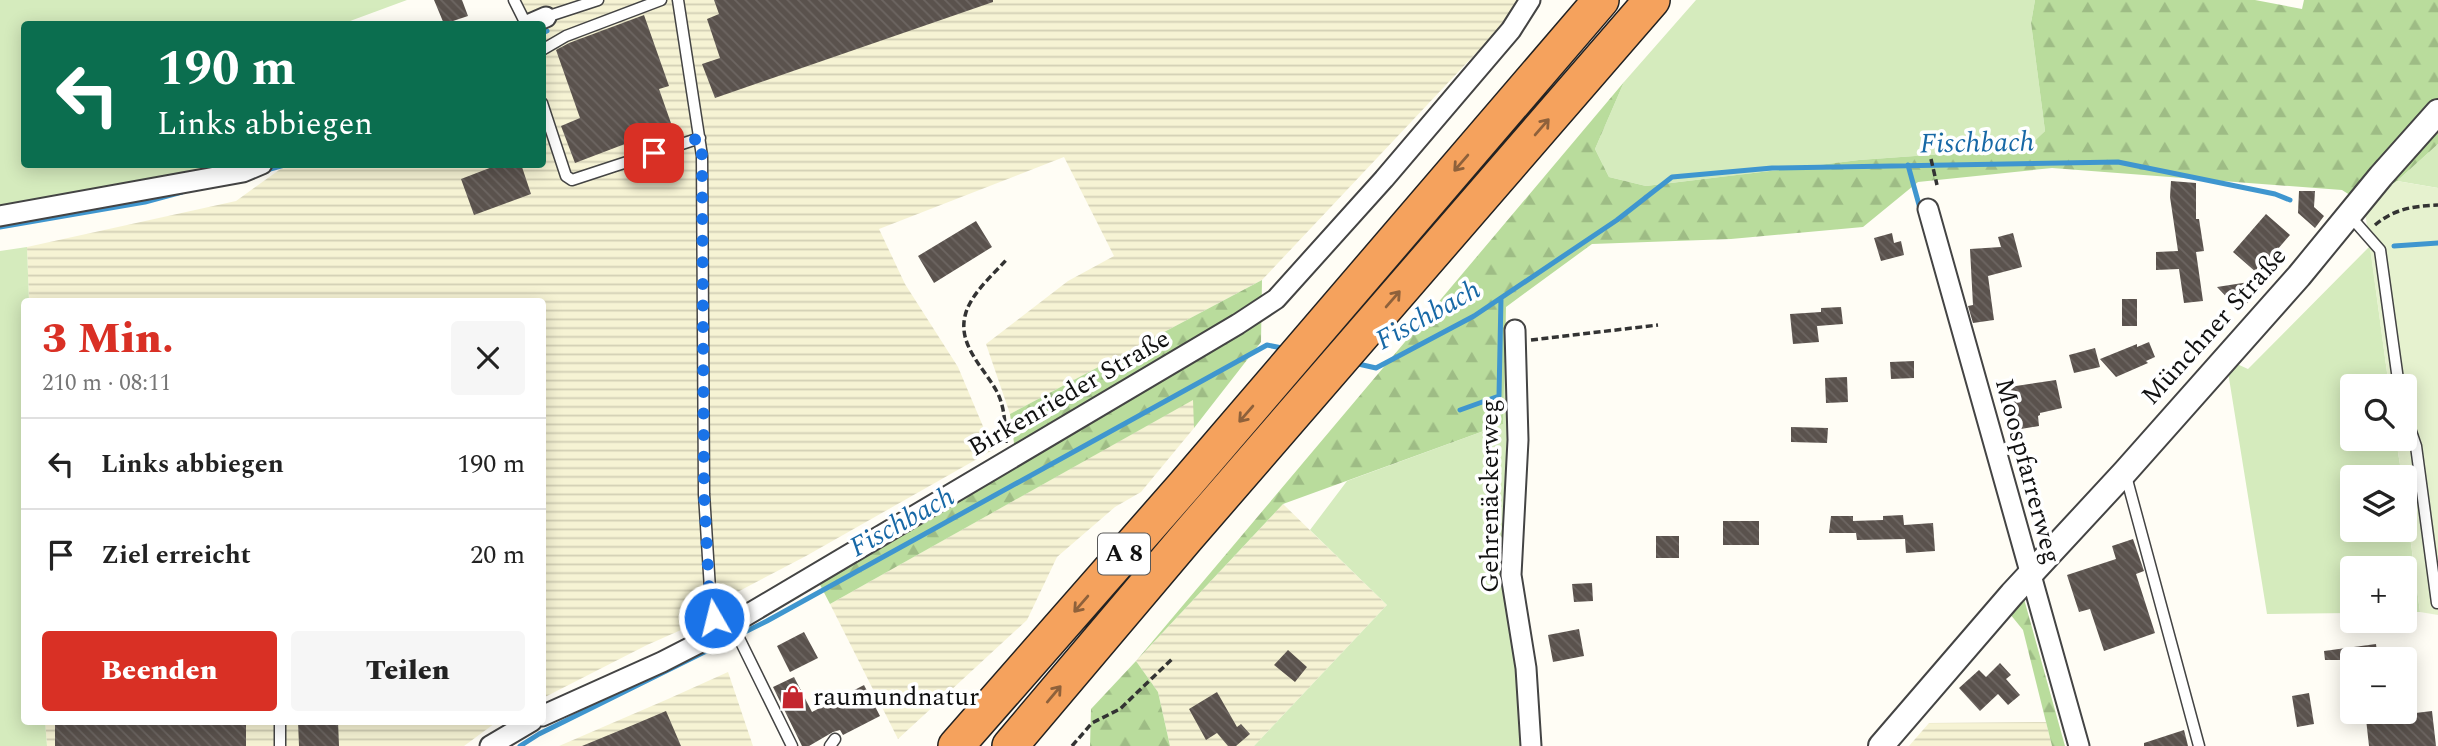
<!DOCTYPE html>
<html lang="de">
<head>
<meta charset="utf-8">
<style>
  :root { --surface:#fff; --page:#f6f6f6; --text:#222; --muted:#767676; --line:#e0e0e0; --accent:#d93025 }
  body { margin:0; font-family:Spectral,serif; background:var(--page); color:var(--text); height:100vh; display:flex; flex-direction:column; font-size:26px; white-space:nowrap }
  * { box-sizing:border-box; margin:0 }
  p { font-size:23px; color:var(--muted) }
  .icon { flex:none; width:38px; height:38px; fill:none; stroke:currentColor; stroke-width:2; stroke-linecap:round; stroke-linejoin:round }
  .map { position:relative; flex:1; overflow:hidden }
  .panel { position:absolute; left:21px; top:298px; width:525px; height:427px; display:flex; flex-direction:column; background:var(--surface); border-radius:7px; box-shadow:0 4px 18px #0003 }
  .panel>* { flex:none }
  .hud { position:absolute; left:21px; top:21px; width:525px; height:147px; border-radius:7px; box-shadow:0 4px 18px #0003; background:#0b6e4f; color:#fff; overflow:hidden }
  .controls { position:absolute; left:2340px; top:374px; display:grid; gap:14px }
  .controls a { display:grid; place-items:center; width:77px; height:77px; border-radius:7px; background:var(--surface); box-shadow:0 4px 18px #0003; font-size:35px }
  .pin { position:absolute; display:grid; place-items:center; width:60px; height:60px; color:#fff; margin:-30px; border-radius:14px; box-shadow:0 4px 10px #0006 }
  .me { position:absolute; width:77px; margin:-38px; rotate:352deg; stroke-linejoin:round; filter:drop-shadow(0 0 5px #0008) }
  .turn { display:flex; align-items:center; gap:24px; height:147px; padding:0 21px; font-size:32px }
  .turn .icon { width:91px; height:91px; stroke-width:2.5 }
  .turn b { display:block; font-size:49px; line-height:60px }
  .round { display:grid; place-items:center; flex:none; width:74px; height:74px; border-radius:7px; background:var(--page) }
  .head { display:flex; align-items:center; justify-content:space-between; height:119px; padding:0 21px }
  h1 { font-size:42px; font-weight:800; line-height:52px; color:var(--accent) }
  .button { display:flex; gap:14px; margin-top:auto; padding:14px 21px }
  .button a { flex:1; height:80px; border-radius:7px; background:var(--accent); color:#fff; font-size:28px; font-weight:800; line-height:80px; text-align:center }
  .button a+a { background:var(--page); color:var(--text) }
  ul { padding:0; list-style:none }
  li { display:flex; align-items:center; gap:21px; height:91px; padding:0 21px; border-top:2px solid var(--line) }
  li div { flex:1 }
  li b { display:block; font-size:26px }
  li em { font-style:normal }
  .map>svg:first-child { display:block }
  .farmland { fill:url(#farmland-rules) }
  .grass { fill:#d5ebbd }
  .forest { fill:url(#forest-firs) }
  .pitch { fill:#e6f2cf }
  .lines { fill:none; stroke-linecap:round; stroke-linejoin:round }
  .stream { stroke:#3f96cf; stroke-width:5 }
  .building { fill:url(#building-back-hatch) }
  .service-casing { stroke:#444; stroke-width:13 }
  .minor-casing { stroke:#444; stroke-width:23 }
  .tertiary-casing { stroke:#444; stroke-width:28 }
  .motorway-casing { stroke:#222; stroke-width:38 }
  .path { stroke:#333; stroke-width:3.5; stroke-dasharray:7 3.5; stroke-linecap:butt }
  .service { stroke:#fff; stroke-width:10 }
  .minor { stroke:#fff; stroke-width:19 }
  .tertiary { stroke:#fff; stroke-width:24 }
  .motorway { stroke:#f5a25d; stroke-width:35 }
  .oneway { stroke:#8e613b }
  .route { stroke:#1a73e8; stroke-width:12; stroke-dasharray:0 21.6 }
  .labels { text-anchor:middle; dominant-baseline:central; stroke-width:7; stroke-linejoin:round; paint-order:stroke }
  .shield { fill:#fff; stroke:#585858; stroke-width:2 }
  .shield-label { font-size:24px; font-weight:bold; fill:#111 }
  .street-label { font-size:26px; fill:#111; stroke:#fff }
  .poi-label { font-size:26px; fill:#111; stroke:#fff; text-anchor:start }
  .water-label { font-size:28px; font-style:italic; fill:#1768a6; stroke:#fff }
</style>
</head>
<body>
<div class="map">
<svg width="2438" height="746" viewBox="0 0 2438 746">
  <defs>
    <pattern id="farmland-rules" width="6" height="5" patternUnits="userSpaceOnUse" patternTransform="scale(1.75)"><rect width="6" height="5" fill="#f6f3d4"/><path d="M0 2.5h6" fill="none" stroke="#d2cfb5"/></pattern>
    <pattern id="forest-firs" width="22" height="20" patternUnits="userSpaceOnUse" patternTransform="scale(1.75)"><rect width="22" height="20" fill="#b9dc9c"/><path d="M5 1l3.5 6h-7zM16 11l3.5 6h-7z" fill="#9ebc85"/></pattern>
    <pattern id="building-back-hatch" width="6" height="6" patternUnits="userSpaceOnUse" patternTransform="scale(1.75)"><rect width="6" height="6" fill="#5a524d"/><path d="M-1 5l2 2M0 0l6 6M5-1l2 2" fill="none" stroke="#6d6662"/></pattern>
  </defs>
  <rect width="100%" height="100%" fill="#fffdf5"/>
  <path class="farmland" d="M 521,0 L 1517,0 L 1511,16 L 1262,280 L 1010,414 L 986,344 L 1068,281 L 1114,256 L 1064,157 L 879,229 L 905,284 L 958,367 L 993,450 L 806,556 L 707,608 L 690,626 L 647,645 L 543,698 L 542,301 L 29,301 L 27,247 L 236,201 L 286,165 L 542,164 L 542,24 L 531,24 Z
    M 1194,399 L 1194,428 L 1141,492 L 1115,507 L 1057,557 L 1027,620 L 898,739 L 830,604 Z
    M 1283,504 L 1387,605 L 1254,746 L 1170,746 L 1158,692 L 1136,661 Z
    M 728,672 L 753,746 L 559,746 L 668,699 Z
    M 45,721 L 498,721 L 464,746 L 47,746 Z
    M 2046,722 L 2052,746 L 1909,746 L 1929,723 Z"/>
  <path class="grass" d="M 0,0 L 407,0 L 342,24 L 24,24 L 24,164 L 209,164 L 210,170 L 0,209 Z
    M 1696,0 L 2035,0 L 2031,23 L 2045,131 L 2027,148 L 1859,160 L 1646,186 L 1609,177 L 1595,149 L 1624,82 Z
    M 2438,144 L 2438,188 L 2397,181 Z
    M 2370,246 L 2389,387 L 2352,387 L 2352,439 L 2396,439 L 2402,478 L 2352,478 L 2352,530 L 2404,530 L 2405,498 L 2420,612 L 2405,612 L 2404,569 L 2352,569 L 2352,613 L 2267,614 L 2228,372 L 2237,364 L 2248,369 Z
    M 27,247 L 29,301 L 24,301 L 24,721 L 45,721 L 47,746 L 0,746 L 0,251 Z
    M 1505,307 L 1525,746 L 1254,746 L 1387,605 L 1310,530 L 1347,481 L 1503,424 Z"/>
  <path class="forest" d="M 2035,0 L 2255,0 L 2302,9 L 2304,0 L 2438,0 L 2438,144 L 2397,181 L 2364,204 L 2342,190 L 2052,168 L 1918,182 L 1863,227 L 1731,239 L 1592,244 L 1506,307 L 1503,424 L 1283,504 L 1136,661 L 1158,692 L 1170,746 L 1090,746 L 1091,709 L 1136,661 L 1624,82 L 1595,149 L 1609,177 L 1646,186 L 1859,160 L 2027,148 L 2045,131 L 2031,23 Z
    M 1262,280 L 1261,342 L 1194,428 L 1193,400 L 830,604 L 818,581 L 1017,465 L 1010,414 Z
    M 2024,599 L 2065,746 L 2052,746 L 2023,630 L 2010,614 Z"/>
  <path class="pitch" d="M 2397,181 L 2438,188 L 2438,615 L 2420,612 L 2405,498 L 2404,478 L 2402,478 L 2396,439 L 2404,439 L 2404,387 L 2389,387 L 2364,204 Z"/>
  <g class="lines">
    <path class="stream" d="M 542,33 L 547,31
      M 1908,165 L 1921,212
      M 263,171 L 288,164
      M 0,227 L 145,202 L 182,192
      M 2394,246 L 2438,243
      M 1354,363 L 1376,368 L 1474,316 L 1617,220 L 1672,177 L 1772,168 L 2118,162 L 2275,194 L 2290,200
      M 1460,410 L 1499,396 L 1501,298
      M 520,746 L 539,734 L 767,621 L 1267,345 L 1287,349"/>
  </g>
  <path class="building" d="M 434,0 L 462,0 L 468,16 L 444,24 Z
    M 714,0 L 993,0 L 993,2 L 715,98 L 702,64 L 720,58 L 707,19 L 719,14 Z
    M 644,15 L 669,86 L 659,89 L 672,126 L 575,163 L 561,126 L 580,118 L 556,50 L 569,43 Z
    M 500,164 L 521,164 L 531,194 L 474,215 L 461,179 Z
    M 2171,181 L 2196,183 L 2196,219 L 2199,219 L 2204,251 L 2196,252 L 2203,301 L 2184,303 L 2179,269 L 2156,270 L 2156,252 L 2178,251 L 2170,197 Z
    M 2299,191 L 2315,191 L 2314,207 L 2324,216 L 2315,228 L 2298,213 Z
    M 2266,214 L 2290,235 L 2257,273 L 2233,252 Z
    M 976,221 L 992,247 L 934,283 L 918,256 Z
    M 1892,233 L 1894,243 L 1901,241 L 1904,255 L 1881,261 L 1874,238 Z
    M 2013,233 L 2022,267 L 1988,276 L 1994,320 L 1973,323 L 1968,306 L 1973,305 L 1970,249 L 2001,247 L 1998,237 Z
    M 2249,282 L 2241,291 L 2251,299 L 2240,311 L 2217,287 Z
    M 2122,299 L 2137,299 L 2137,326 L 2122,326 Z
    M 1841,307 L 1843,324 L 1817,326 L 1819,342 L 1793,344 L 1790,314 L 1821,312 L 1821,308 Z
    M 2149,342 L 2155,357 L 2146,361 L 2148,363 L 2116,377 L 2100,359 L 2137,344 L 2137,347 Z
    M 2095,348 L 2100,367 L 2074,373 L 2069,355 Z
    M 1914,361 L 1914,378 L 1891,379 L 1890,362 Z
    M 1847,377 L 1848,402 L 1826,403 L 1825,378 Z
    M 2056,380 L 2062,408 L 2040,413 L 2040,415 L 2038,416 L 2039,426 L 2021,429 L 2020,419 L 2008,421 L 2003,388 Z
    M 1791,427 L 1828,428 L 1827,443 L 1791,442 Z
    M 1903,515 L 1904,525 L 1933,523 L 1935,551 L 1906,553 L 1905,539 L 1857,540 L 1856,533 L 1829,533 L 1831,516 L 1853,516 L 1853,521 L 1883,520 L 1883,516 Z
    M 1723,521 L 1759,521 L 1759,545 L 1723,545 Z
    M 1656,536 L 1679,536 L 1679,558 L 1656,558 Z
    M 2133,539 L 2144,571 L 2136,574 L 2155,633 L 2104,651 L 2090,609 L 2079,612 L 2067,575 L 2116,559 L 2112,546 Z
    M 1592,583 L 1593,601 L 1574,602 L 1572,584 Z
    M 1579,629 L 1584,656 L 1553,662 L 1548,635 Z
    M 804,632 L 818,658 L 790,672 L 777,646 Z
    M 2376,644 L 2378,660 L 2325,660 L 2324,651 Z
    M 1288,650 L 1307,667 L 1295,682 L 1274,665 Z
    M 2000,663 L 2011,675 L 2006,679 L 2020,695 L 2008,705 L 1998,694 L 1980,711 L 1959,688 L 1979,670 L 1986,677 Z
    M 794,677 L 812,712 L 864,685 L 880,716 L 843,735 L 840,730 L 833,732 L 809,746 L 802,746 L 773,687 Z
    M 1217,692 L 1237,727 L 1241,724 L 1250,734 L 1236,746 L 1228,746 L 1217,733 L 1206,740 L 1189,709 Z
    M 2309,693 L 2314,724 L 2297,727 L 2292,696 Z
    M 666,711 L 681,746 L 582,746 L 633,725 Z
    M 2432,711 L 2436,746 L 2369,746 L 2366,719 Z
    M 55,721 L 246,721 L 246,746 L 55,746 Z
    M 298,721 L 338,721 L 339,746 L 299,746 Z
    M 2184,730 L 2188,746 L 2144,746 L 2144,743 Z"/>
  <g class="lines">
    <g class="service-casing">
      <path id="service" d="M 514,0 L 526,24
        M 678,0 L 702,156 L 704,494 L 711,605 L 717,632
        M 546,17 L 598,0
        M 542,50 L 566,36 L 661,0
        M 542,103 L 566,176 L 572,180 L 700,138
        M 2350,216 L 2380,250 L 2399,387
        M 2404,411 L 2416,446 L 2437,603
        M 2126,476 L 2199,746
        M 732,624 L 792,746
        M 280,721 L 280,746
        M 830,746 L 835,739"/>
    </g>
    <g class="minor-casing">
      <path id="minor" d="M 530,24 L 546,17
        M 1928,209 L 2079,746
        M 0,216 L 243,172 L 262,164
        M 1515,330 L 1518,440 L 1511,575 L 1526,668 L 1531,746
        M 542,716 L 662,662 L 703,641 L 1238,324 L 1276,299 L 1384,179 L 1511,30 L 1530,0
        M 490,746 L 532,721"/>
    </g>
    <g class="tertiary-casing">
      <path id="tertiary" d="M 1881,746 L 2012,594 L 2125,472 L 2299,276 L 2381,176 L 2438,112"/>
    </g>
    <g class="motorway-casing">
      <path id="motorway" d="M 956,746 L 1185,485 L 1601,0
        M 1010,746 L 1186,538 L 1652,0"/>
    </g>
    <path class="path" d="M 1931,159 L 1937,185
      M 2375,225 C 2394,209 2413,206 2438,205
      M 1531,340 L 1658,325
      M 1006,443 C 1005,424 1005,406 996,390 C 983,367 958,345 965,316 C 970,294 993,275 1007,259
      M 1072,746 L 1092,723 L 1120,709 L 1172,659"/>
    <use href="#service" class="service"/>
    <use href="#minor" class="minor"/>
    <use href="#tertiary" class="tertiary"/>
    <use href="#motorway" class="motorway"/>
  </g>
  <defs><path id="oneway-shaft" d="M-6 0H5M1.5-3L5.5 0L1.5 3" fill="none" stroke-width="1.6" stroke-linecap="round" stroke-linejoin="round" transform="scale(1.75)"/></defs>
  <g class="oneway">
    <use href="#oneway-shaft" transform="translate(1542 127) rotate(-49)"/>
    <use href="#oneway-shaft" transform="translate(1461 163) rotate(131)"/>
    <use href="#oneway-shaft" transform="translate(1393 299) rotate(-49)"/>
    <use href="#oneway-shaft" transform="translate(1246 414) rotate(131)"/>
    <use href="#oneway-shaft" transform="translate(1081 604) rotate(131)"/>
    <use href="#oneway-shaft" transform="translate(1054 694) rotate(-50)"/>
  </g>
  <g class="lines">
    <path class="route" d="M 654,153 L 700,138 L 702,156 L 704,494 L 710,605 L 714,618"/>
  </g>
  <defs>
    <g id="shop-bare" transform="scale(1.89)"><path d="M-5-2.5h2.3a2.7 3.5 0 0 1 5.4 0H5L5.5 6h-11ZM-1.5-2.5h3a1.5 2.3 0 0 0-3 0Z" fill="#c4262e" stroke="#fff" stroke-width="2.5" paint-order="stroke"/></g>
  </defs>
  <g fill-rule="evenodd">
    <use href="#shop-bare" x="793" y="697"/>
  </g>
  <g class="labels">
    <rect class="shield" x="1098" y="533.5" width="52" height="41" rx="5"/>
    <g class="shield-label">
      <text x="1124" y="554">A 8</text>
    </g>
    <g class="street-label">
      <text transform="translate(2214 326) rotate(-48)">Münchner Straße</text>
      <text transform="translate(1069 393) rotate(-30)">Birkenrieder Straße</text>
      <text transform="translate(2028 471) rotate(75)">Moospfarrerweg</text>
      <text transform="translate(1490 496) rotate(-90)">Gehrenäckerweg</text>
    </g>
    <g class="poi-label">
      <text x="813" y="697">raumundnatur</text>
    </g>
    <g class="water-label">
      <text transform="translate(1977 143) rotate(-1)">Fischbach</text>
      <text transform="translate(1428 315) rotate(-29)">Fischbach</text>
      <text transform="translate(902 522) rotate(-29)">Fischbach</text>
    </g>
  </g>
</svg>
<div class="controls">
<a><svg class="icon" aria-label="search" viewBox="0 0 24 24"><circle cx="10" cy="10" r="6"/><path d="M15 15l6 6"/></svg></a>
<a><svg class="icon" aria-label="layers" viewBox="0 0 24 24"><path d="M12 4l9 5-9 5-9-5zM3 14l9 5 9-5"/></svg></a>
<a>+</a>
<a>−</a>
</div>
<div class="pin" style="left:654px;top:153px;background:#d93025"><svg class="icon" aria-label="arrive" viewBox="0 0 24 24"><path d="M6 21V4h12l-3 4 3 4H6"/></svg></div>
<svg class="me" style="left:714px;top:618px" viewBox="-20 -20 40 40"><circle r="17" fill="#1a73e8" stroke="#fff" stroke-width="3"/><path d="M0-11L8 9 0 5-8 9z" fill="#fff"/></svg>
<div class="hud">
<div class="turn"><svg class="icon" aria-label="left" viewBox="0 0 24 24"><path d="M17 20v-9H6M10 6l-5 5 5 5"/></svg><div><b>190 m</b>Links abbiegen</div></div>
</div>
<section class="panel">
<div class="head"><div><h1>3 Min.</h1><p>210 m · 08:11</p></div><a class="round"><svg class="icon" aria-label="close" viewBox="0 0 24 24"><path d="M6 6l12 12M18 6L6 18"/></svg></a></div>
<ul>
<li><svg class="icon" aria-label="left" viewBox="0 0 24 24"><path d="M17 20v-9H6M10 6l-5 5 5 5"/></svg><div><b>Links abbiegen</b></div><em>190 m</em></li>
<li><svg class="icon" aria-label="arrive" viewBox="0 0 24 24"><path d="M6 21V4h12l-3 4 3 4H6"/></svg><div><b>Ziel erreicht</b></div><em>20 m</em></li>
</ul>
<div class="button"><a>Beenden</a><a>Teilen</a></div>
</section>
</div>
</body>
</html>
